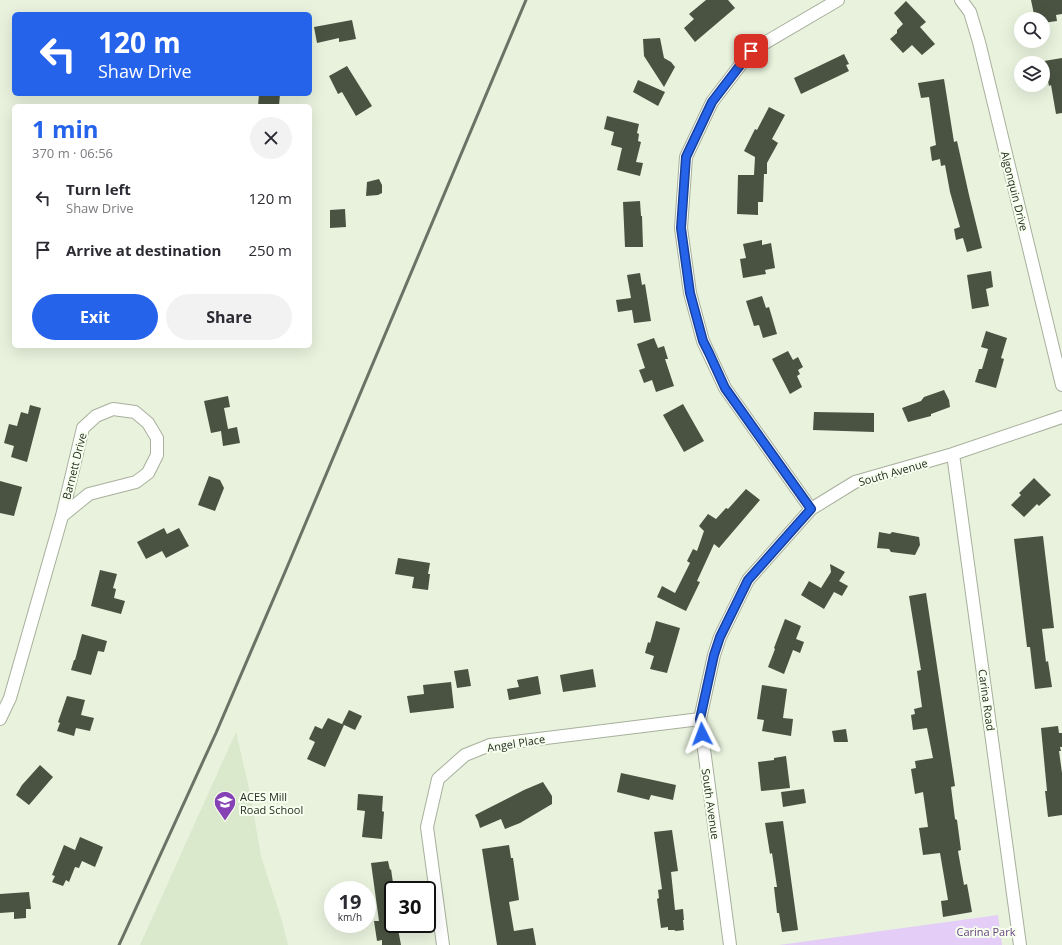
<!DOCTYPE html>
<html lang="en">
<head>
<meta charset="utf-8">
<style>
  :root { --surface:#fff; --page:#f2f2f3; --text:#2b2b33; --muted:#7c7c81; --accent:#2563eb }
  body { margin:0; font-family:"Open Sans",sans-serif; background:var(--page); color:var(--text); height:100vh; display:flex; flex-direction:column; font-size:15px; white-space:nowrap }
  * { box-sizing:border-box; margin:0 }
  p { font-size:13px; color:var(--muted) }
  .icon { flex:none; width:22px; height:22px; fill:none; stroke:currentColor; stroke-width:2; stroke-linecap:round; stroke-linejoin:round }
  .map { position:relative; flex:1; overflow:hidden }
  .side { position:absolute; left:12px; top:104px; width:300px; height:244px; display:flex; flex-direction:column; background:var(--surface); border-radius:6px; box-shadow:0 4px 16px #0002 }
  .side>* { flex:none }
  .top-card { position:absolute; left:12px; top:12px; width:300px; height:84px; border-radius:6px; box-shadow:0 4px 16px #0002; background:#2563eb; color:#fff; overflow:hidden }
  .tools { position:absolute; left:1014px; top:12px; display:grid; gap:8px }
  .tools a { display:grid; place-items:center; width:36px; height:36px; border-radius:50%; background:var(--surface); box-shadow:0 4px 16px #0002; font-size:20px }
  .speed { position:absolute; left:324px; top:881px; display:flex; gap:8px; font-size:20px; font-weight:700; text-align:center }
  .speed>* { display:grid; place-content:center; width:52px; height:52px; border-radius:50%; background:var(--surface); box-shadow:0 4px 16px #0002; line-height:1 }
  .speed small { font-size:10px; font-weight:400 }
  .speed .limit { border:2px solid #111; border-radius:6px; background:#fff; color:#111 }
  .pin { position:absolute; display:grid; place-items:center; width:34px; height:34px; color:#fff; margin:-17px; border-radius:8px; box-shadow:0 2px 6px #0006 }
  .me { position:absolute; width:44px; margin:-22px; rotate:357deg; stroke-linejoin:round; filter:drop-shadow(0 0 3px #0008) }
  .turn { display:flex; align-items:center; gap:14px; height:84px; padding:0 20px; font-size:18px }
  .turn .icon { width:52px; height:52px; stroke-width:2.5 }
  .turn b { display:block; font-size:28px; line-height:34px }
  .round { display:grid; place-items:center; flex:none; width:42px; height:42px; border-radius:21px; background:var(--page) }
  .overview { display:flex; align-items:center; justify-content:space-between; height:68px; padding:0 20px }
  h1 { font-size:24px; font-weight:700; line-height:30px; color:var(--accent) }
  .primary-button { display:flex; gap:8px; margin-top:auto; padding:8px 20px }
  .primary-button a { flex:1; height:46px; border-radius:24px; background:var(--accent); color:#fff; font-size:16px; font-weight:700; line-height:46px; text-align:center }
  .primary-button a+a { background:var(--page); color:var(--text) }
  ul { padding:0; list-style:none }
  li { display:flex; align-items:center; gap:12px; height:52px; padding:0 20px }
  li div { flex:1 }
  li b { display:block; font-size:15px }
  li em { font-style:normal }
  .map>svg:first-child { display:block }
  .built { fill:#dae8cc }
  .green { fill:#e4cef8 }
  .building { fill:#4a5241 }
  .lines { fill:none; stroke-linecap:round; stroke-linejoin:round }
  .minor-casing { stroke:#a7b09c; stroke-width:14 }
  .minor { stroke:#fff; stroke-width:12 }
  .rail { stroke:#6c7366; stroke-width:3 }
  .route-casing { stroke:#184099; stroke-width:10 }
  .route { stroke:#2563eb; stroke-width:7 }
  .labels { text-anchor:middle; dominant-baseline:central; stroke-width:4; stroke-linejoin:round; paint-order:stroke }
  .street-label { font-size:11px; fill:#272b23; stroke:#f7ffee }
  .poi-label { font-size:11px; fill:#272b23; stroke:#f7ffee; text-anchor:start }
  .park-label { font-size:11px; fill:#664481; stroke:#f7ffee }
</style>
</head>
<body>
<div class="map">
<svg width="1062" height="945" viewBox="0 0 1062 945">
  <rect width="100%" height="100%" fill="#e8f2dd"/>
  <path class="built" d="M 236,732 L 249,788 L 261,856 L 281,918 L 288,945 L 140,945 Z"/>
  <path class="green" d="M 998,915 L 1002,945 L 779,945 Z"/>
  <path class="building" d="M 706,0 L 728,0 L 735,8 L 695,42 L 684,28 L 694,19 L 689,14 Z
    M 1031,0 L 1062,0 L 1062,14 L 1056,15 L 1057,21 L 1043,23 L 1043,19 L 1035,19 Z
    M 906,1 L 926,22 L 920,27 L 935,44 L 922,55 L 912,45 L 903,53 L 890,39 L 897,33 L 897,30 L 903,24 L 894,13 Z
    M 352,20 L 356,39 L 339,42 L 339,38 L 317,43 L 314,27 Z
    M 660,38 L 664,58 L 671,62 L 675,67 L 664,87 L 644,56 L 643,39 Z
    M 844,54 L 849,64 L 846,65 L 849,71 L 801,94 L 794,78 Z
    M 1062,58 L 1062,113 L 1056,114 L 1051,85 L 1049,86 L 1044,61 Z
    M 347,66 L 372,106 L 356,116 L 342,92 L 338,94 L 329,76 Z
    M 944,79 L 954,142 L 957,141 L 969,195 L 982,248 L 967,252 L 963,238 L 956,240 L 954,229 L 960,227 L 950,192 L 945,165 L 941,166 L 940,159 L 932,161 L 930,147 L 936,145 L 929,97 L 921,98 L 918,83 Z
    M 638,80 L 665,92 L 658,106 L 633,92 Z
    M 259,94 L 280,94 L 279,106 L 258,106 Z
    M 769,107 L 785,115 L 772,139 L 778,143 L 767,163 L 767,174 L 764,174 L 763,202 L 758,202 L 758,215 L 737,214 L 738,175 L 754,175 L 755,157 L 744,151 L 755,129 L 757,130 Z
    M 607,116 L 639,124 L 637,133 L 639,134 L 638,141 L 641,142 L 636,162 L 643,163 L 640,176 L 617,170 L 622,148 L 611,145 L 614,132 L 604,129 Z
    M 379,179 L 382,185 L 382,193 L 378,195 L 366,196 L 367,182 Z
    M 640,201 L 641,216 L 642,216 L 643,247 L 625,247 L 623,202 Z
    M 345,209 L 346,227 L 330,228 L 330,210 Z
    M 762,240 L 762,245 L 771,243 L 775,268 L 765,270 L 766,274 L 743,278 L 740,259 L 746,258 L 743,244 Z
    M 991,271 L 993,287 L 986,289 L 989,306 L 972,309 L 967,275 Z
    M 640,273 L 642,285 L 645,284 L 651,321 L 634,323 L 632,310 L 618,312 L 616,300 L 631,298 L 627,275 Z
    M 762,296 L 766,308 L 769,307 L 777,334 L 763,338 L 759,325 L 754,326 L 746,301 Z
    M 986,331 L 1007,338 L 1001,358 L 1004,359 L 996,388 L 975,382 L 979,369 L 982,369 L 988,349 L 981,347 Z
    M 654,338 L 658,348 L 664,346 L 668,359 L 665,359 L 674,386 L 656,392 L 652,380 L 644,383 L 639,370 L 645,368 L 637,344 Z
    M 788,351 L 793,360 L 798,357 L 803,367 L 798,370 L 800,374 L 797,376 L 802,387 L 790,394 L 772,359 Z
    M 944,390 L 949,400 L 950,407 L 931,414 L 931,416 L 908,422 L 902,408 L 921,401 L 924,397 Z
    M 228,396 L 230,407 L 224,408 L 228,429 L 237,427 L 240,443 L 223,446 L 221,431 L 211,433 L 204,401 Z
    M 683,404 L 704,441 L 684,452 L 663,415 Z
    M 30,405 L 41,408 L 27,462 L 11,457 L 14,446 L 4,443 L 9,424 L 17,426 L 21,412 L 28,414 Z
    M 814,412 L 874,413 L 874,432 L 813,430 Z
    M 209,476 L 220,480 L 224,488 L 215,511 L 198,505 Z
    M 1034,478 L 1051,495 L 1039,506 L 1037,504 L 1024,517 L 1011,505 L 1021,495 L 1019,493 Z
    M 0,481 L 22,487 L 14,516 L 0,513 Z
    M 746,489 L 760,500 L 719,548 L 714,544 L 697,581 L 700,582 L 686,611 L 657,597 L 662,586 L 675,593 L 690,563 L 687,561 L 693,549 L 697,551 L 704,531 L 699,526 L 708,514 L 716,519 L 726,508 L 728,509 Z
    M 164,528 L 167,534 L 179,528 L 189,546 L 166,558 L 162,551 L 146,559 L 137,542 Z
    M 879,532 L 890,534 L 892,532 L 919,537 L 920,545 L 915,555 L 891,552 L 889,549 L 877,548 Z
    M 1043,536 L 1054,628 L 1042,629 L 1046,662 L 1048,661 L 1052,687 L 1035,689 L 1030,647 L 1027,647 L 1014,539 Z
    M 398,558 L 430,563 L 428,574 L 430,574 L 428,590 L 412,588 L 414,577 L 395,574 Z
    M 830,564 L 845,572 L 839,581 L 848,586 L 842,596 L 834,592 L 824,609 L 801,595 L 809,581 L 821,588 L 831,572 Z
    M 100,570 L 117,574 L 113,588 L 116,589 L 114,598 L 125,601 L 121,614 L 91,606 Z
    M 926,593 L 955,786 L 951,787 L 955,819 L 957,820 L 961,850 L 958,851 L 964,885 L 967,884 L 972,912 L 943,917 L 941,901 L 948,900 L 940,853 L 923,855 L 919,828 L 928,827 L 923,792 L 915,794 L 911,769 L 916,768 L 915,761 L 933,758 L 927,728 L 913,730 L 911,715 L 915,714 L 914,709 L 922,707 L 917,671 L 921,670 L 909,596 Z
    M 785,619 L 801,626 L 796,639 L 804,642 L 800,653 L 793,650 L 784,674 L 768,667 L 775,649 L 774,648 Z
    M 656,621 L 680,628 L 667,673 L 650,669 L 654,656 L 645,653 L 648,642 L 650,643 Z
    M 82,634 L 107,641 L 104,652 L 98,651 L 91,675 L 71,670 L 74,660 L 75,660 Z
    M 468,669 L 471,686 L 457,688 L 454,671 Z
    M 593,669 L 596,687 L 563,692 L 560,675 Z
    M 538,676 L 541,694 L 509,700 L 507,689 L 519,687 L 517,680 Z
    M 451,682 L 454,708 L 410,713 L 407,696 L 424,694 L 423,685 Z
    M 762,685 L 787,689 L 783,718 L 793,719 L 791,736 L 762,731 L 764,720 L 757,719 Z
    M 67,696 L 85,700 L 81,715 L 94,718 L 90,731 L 76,728 L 74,736 L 57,731 L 60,723 L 58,722 Z
    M 349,710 L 362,716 L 355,730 L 342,724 Z
    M 328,718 L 344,725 L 325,767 L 307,759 L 315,742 L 309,739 L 315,726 L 322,729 Z
    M 1058,726 L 1059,733 L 1062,733 L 1062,747 L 1060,747 L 1061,751 L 1059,751 L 1062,773 L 1062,815 L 1048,817 L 1045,791 L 1047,791 L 1041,728 Z
    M 846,729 L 848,742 L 834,742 L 832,731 Z
    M 786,756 L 790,788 L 761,791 L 758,762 L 774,760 L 774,758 Z
    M 40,765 L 53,777 L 29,805 L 16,795 L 22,785 Z
    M 621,773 L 676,785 L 673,800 L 651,795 L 649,800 L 617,792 Z
    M 543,782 L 552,796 L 552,804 L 520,823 L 505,829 L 501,819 L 480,828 L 478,821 L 475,815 L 524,790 Z
    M 804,789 L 806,803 L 783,807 L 781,792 Z
    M 358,794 L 383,796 L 382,811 L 384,812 L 382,839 L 362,837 L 365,811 L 357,810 Z
    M 783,821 L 798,930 L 782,932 L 779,913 L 777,913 L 774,887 L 777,887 L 772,853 L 770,854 L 765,823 Z
    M 672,830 L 678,871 L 671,872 L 675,910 L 683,909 L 684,920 L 683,920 L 684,930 L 676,931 L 674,930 L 668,930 L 668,927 L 661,928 L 657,899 L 659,898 L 658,890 L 662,889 L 654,832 Z
    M 80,837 L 103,847 L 95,867 L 82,861 L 79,868 L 75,867 L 69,882 L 66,880 L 63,886 L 52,882 L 55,876 L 52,875 L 64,845 L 75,850 Z
    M 509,845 L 511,858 L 513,858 L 519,900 L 509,902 L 514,931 L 533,928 L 536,945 L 497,945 L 482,849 Z
    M 388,861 L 390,870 L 391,869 L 394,890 L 393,924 L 397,924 L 401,945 L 382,945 L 382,940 L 377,941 L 374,921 L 379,921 L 371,863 Z
    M 29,892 L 31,909 L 26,909 L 26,918 L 14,919 L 14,912 L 0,913 L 0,894 Z"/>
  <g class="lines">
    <g class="minor-casing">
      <path id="minor" d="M 961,0 L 970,12 L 979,42 L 1062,385
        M 953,454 L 1020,945
        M 811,509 L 725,388 L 703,341 L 690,293 L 681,228 L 686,157 L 712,102 L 751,51 L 838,0
        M 0,719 L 10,698 L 62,516 L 83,428 L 96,416 L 113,409 L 135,412 L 148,423 L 157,438 L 157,455 L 148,473 L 136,482 L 89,494 L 62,516
        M 443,945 L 427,827 L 438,779 L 465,755 L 490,745 L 700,719
        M 730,945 L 700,719 L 714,655 L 720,637 L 748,580 L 811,509 L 855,482 L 953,454 L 1062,417"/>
    </g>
    <use href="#minor" class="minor"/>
    <path class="rail" d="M 119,945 L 216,733 L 285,572 L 526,0"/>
  </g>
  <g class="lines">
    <g class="route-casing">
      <path id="route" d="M 702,734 L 700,719 L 714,655 L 720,637 L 748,580 L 811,509 L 725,388 L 709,353 L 703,341 L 690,293 L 681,228 L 686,157 L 712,102 L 751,51"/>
    </g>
    <use href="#route" class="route"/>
  </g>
  <defs>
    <g id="school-pin" transform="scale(1.15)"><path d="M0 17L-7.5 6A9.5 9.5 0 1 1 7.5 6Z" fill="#8641b5" stroke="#f7ffee"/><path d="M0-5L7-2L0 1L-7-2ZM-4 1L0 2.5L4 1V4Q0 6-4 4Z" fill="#fff"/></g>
  </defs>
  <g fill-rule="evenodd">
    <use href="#school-pin" x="225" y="802"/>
  </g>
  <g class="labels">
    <g class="street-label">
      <text transform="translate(1015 191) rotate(76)">Algonquin Drive</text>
      <text transform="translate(74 466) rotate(-76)">Barnett Drive</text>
      <text transform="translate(893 472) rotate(-16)">South Avenue</text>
      <text transform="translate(987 700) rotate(82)">Carina Road</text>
      <text transform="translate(516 743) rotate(-9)">Angel Place</text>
      <text transform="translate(711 804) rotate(82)">South Avenue</text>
    </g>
    <g class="poi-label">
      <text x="240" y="796">ACES Mill<tspan x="240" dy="13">Road School</tspan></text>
    </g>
    <g class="park-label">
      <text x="986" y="931">Carina Park</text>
    </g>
  </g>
</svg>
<div class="tools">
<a><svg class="icon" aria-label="search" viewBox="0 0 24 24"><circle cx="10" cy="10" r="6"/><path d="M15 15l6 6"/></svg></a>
<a><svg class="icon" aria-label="layers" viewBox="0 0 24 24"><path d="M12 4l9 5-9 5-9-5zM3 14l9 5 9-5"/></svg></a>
</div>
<div class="speed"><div>19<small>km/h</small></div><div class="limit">30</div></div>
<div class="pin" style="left:751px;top:51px;background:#d93025"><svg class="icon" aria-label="arrive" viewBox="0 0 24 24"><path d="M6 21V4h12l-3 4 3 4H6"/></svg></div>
<svg class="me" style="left:702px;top:734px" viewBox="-20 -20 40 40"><path d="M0-17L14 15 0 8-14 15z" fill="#2563eb" stroke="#fff" stroke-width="4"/></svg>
<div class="top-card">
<div class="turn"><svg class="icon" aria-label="left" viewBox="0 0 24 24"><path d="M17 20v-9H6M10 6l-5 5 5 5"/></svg><div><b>120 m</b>Shaw Drive</div></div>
</div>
<section class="side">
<div class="overview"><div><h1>1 min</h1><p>370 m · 06:56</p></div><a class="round"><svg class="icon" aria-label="close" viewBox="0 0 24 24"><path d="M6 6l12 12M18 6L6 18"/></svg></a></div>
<ul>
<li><svg class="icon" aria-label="left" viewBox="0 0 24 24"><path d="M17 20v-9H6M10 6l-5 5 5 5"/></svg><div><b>Turn left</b><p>Shaw Drive</p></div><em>120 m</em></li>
<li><svg class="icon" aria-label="arrive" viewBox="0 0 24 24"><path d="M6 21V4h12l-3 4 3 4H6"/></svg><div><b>Arrive at destination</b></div><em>250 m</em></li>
</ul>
<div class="primary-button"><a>Exit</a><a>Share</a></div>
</section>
</div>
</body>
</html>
